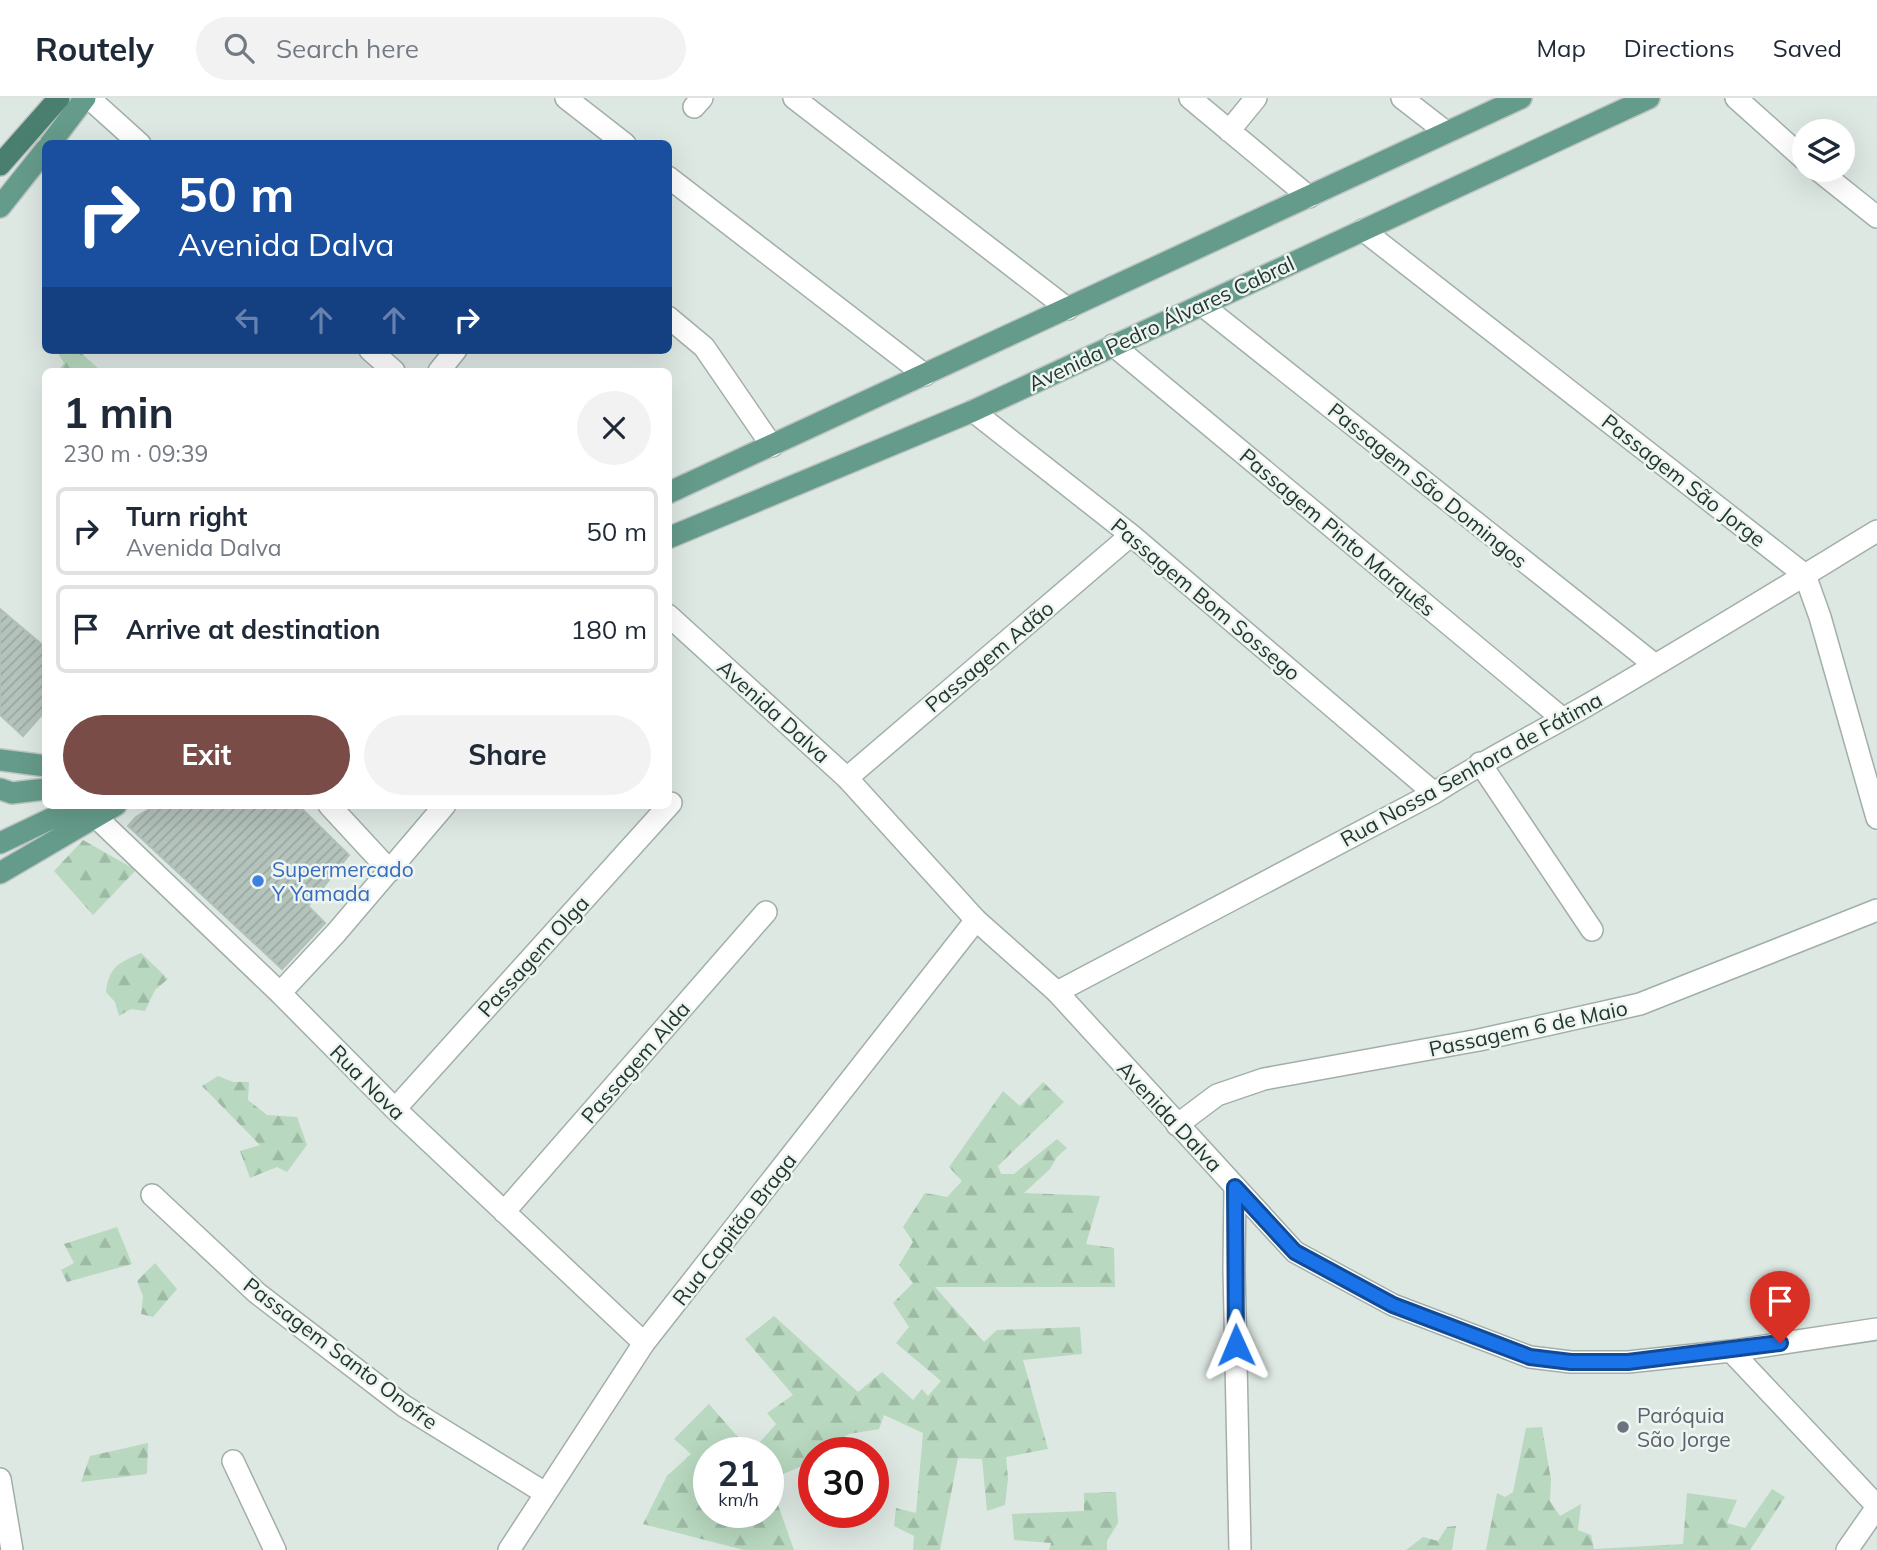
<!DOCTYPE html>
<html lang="en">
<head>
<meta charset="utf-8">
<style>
  :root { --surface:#fff; --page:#f2f2f3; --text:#1f2937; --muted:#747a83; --line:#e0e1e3; --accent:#794c48 }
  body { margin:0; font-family:Mulish,sans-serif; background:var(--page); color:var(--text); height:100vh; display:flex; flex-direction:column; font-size:26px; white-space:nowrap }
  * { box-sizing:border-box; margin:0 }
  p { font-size:23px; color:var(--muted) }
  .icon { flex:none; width:38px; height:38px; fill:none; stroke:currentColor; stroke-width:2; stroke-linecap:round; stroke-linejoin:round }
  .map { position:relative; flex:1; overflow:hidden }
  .panel { position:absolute; left:42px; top:270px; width:630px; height:441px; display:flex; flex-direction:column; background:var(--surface); border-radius:10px; box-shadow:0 7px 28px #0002 }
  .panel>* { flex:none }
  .guide { position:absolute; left:42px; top:42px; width:630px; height:214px; border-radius:10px; box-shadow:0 7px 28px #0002; background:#1a4fa0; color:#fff; overflow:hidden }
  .tools { position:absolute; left:1792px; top:21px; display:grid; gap:14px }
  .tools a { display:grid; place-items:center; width:63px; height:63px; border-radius:50%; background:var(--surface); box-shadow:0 7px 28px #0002; font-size:35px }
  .speed { position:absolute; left:693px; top:1339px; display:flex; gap:14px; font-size:35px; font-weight:700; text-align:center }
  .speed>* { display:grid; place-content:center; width:91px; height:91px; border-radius:50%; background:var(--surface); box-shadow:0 7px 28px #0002; line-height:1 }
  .speed small { font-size:18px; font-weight:400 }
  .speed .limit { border:10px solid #d22; background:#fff; color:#111 }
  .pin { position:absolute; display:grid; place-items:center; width:60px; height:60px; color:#fff; margin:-72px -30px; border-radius:50% 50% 50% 0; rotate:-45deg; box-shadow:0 0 7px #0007 }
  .pin .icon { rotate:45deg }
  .me { position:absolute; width:77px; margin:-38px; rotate:359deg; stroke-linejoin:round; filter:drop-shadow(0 0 5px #0008) }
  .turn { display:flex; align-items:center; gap:24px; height:147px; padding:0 21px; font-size:32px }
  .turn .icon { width:91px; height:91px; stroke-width:2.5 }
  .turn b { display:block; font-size:49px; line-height:60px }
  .lanes { display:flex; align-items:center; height:66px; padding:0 21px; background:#0003; justify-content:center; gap:35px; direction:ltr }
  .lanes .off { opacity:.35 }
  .round { display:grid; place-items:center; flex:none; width:74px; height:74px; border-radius:37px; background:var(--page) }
  .headline { display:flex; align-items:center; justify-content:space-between; height:119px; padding:0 21px }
  h1 { font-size:42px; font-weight:700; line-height:52px }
  .button { display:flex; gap:14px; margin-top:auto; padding:14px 21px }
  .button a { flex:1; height:80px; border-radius:42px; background:var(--accent); color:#fff; font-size:28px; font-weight:700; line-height:80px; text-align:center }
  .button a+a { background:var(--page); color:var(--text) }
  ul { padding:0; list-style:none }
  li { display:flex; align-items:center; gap:21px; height:88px; margin:0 14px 10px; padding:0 7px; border:4px solid var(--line); border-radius:10px }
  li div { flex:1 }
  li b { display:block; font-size:26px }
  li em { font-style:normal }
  header { display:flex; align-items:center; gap:42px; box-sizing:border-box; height:98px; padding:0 35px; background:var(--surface); border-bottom:2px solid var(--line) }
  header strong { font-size:33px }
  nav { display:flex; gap:38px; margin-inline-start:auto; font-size:24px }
  .search { width:490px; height:63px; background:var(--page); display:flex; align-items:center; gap:18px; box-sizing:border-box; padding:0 24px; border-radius:38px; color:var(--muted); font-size:26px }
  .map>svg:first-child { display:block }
  .forest { fill:url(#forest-firs); fill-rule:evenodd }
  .building { fill:url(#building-hatch); stroke:#b1c1ba; stroke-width:2 }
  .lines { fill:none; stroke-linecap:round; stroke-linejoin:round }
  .minor-casing { stroke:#a2afa9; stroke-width:24 }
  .tertiary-casing { stroke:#a2afa9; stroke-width:24 }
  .primary-casing { stroke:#bcc3c1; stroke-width:24 }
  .trunk-casing { stroke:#bcc3c1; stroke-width:24 }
  .minor { stroke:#fff; stroke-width:21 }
  .tertiary { stroke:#fff; stroke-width:21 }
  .primary { stroke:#659b8a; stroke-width:21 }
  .trunk { stroke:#4a7e6e; stroke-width:21 }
  .route-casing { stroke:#114b97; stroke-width:18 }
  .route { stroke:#1a73e8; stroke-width:12 }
  .shop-dot { fill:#3f7fe0; stroke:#eef5f1; stroke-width:2.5 }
  .worship-dot { fill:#6b7280; stroke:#eef5f1; stroke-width:2.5 }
  .labels { text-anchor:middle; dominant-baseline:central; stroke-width:5; stroke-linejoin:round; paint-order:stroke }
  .street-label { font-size:21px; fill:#21372f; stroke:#eef5f1 }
  .shop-label { font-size:21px; fill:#366cbe; stroke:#eef5f1; text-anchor:start }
  .worship-label { font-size:21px; fill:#5b616d; stroke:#eef5f1; text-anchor:start }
</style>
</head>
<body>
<header>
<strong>Routely</strong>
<div class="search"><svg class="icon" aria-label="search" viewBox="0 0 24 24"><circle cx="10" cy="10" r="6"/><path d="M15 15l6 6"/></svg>Search here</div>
<nav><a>Map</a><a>Directions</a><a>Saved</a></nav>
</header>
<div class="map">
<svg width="1877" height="1452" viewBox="0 0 1877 1452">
  <defs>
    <pattern id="forest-firs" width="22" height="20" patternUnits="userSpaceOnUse" patternTransform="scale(1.75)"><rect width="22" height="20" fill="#b8d8bf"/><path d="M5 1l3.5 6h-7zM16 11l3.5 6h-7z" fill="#9ebaa4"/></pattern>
    <pattern id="building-hatch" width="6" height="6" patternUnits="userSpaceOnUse" patternTransform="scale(1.75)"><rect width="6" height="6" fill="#b4c3bc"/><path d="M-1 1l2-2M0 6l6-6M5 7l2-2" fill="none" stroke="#9aa8a2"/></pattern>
  </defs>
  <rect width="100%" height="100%" fill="#dee8e3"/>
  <path class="forest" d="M 56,252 L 78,252 L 101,273 L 58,273 L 64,265 Z
    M 83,742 L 136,772 L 93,817 L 54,773 Z
    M 141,855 L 168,881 L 155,892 L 145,913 L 131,911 L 119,918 L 115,904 L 106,894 C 109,868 119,865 141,855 Z
    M 218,978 L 233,984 L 249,984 L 248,1002 L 267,1017 L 297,1019 L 307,1047 L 287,1074 L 277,1069 L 250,1080 L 240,1053 L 260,1047 L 202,988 Z
    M 1043,984 L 1064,1004 L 998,1068 L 1001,1076 L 1014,1076 L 1057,1041 L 1067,1050 L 1057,1059 L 1050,1071 L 1024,1095 L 1100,1098 L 1086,1146 L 1114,1150 L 1115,1189 L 935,1189 L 984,1244 L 997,1232 L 1080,1229 L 1082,1256 L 1023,1262 L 1048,1351 L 1006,1359 L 1008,1381 L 1005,1407 L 987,1413 L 982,1361 L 958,1360 L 940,1452 L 913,1452 L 914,1438 L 894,1428 L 896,1410 L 916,1415 L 923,1335 L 884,1317 L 879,1331 L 849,1336 L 818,1354 L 814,1354 L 814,1358 L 802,1368 L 769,1382 L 794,1452 L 744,1452 L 643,1426 L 667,1378 L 691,1356 L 674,1341 L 709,1306 L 751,1354 L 776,1326 L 767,1315 L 793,1297 L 745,1241 L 774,1218 L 858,1294 L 882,1274 L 913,1302 L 922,1291 L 928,1298 L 941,1283 L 896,1245 L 909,1229 L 893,1205 L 913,1185 L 899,1167 L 913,1144 L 903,1129 L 925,1095 L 947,1099 L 962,1083 L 949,1069 L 1003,993 L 1020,1008 ZM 709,1354 L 768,1354 L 768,1414 L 709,1414 Z
    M 117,1129 L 132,1166 L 67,1184 L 61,1172 L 74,1165 L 64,1146 Z
    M 155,1165 L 177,1191 L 153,1219 L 141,1216 L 143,1198 L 137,1183 Z
    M 1542,1329 L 1551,1382 L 1550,1403 L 1560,1418 L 1581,1406 L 1578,1432 L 1591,1437 L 1594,1451 L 1683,1446 L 1687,1395 L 1737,1402 L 1727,1425 L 1745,1430 L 1772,1391 L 1785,1399 L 1750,1452 L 1457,1452 L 1486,1452 L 1497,1395 L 1505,1399 L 1513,1394 L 1526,1330 Z
    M 148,1345 L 147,1376 L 81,1384 L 90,1358 Z
    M 1116,1394 L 1118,1425 L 1107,1443 L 1107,1452 L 1049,1452 L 1051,1445 L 1014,1442 L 1012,1416 L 1084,1413 L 1084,1395 Z
    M 1456,1428 L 1452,1452 L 1406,1452 L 1423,1439 L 1438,1443 L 1447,1429 Z"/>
  <path class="building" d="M 0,511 L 46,550 L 46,612 L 23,638 L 0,617 Z
    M 156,707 L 298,707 L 349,757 L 308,808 L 325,825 L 282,871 L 128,728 L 136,719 Z"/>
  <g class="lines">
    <g class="minor-casing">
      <path id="minor" d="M 89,0 L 140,46
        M 566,0 L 625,46
        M 794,0 L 1068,211
        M 1190,0 L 1309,99
        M 1402,0 L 1446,34
        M 1736,0 L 1804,61
        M 694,9 L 702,0
        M 1229,33 L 1256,0
        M 1818,72 L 1877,119
        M 668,79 L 925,277
        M 1363,132 L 1805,477 L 1820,519 L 1877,720
        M 1202,207 L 1655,567
        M 668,219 L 704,249 L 772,348
        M 1113,247 L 1563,621
        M 370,252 L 394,273
        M 439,273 L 456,252
        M 973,313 L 1131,437 L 1434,695
        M 1480,665 L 1592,832
        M 847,680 L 1131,437
        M 329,707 L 390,773
        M 96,719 L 280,895 L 395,1011 L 644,1245
        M 1057,894 L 1434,695 C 1483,663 1535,637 1586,608 C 1684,551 1780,492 1877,433
        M 280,895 L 336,835 L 445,707
        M 395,1011 L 671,705
        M 1177,1027 L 1217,997 L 1264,981 L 1479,942 L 1640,906 L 1877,812
        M 1235,1089 L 1234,1170 L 1240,1452
        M 152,1097 L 257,1195 L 404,1308 L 545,1395
        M 504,1114 L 766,814
        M 233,1363 L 275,1452
        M 0,1381 L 12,1452
        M 509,1452 L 644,1245 L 976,822
        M 1847,1452 L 1877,1409"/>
    </g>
    <g class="tertiary-casing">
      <path id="tertiary" d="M 668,517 L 847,680 L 976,822 L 1057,894 L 1295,1154 L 1393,1207 L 1530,1259 L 1571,1264 L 1628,1264 L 1731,1253 L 1877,1231
        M 1731,1253 L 1877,1408"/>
    </g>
    <g class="primary-casing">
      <path id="primary" d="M 50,46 L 85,0
        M 0,109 L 46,51
        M 668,395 L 1521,0
        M 668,440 L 973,313 L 1649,0
        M 0,662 L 46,668
        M 0,691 L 12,695 L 46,691
        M 0,745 L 80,707
        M 0,775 L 116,707"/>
    </g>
    <g class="trunk-casing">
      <path id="trunk" d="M 0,67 L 59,0"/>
    </g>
    <use href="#minor" class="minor"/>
    <use href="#tertiary" class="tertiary"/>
    <use href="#primary" class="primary"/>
    <use href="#trunk" class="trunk"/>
  </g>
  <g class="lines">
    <g class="route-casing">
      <path id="route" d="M 1236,1247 L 1235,1089 L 1295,1154 L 1393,1207 L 1530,1259 L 1571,1264 L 1628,1264 L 1780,1245"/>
    </g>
    <use href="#route" class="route"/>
  </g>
  <circle class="shop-dot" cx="258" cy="783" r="7"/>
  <circle class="worship-dot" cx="1623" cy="1329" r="7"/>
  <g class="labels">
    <g class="street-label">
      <text transform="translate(1161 225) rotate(-25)">Avenida Pedro Álvares Cabral</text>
      <text transform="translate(1684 382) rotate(38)">Passagem São Jorge</text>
      <text transform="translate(1428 387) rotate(39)">Passagem São Domingos</text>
      <text transform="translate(1338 434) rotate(40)">Passagem Pinto Marquês</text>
      <text transform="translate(1206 501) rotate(40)">Passagem Bom Sossego</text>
      <text transform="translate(989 558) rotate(-40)">Passagem Adão</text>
      <text transform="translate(774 613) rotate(42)">Avenida Dalva</text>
      <text transform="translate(1471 671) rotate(-29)">Rua Nossa Senhora de Fátima</text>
      <text transform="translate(533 858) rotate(-48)">Passagem Olga</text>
      <text transform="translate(1528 930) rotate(-12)">Passagem 6 de Maio</text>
      <text transform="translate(635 964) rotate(-49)">Passagem Alda</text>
      <text transform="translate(368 984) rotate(45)">Rua Nova</text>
      <text transform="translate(1170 1018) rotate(47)">Avenida Dalva</text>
      <text transform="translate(734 1131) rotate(-52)">Rua Capitão Braga</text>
      <text transform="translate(341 1255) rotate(37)">Passagem Santo Onofre</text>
    </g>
    <g class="shop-label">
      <text x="272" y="771">Supermercado<tspan x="272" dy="24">Y Yamada</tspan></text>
    </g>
    <g class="worship-label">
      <text x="1637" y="1317">Paróquia<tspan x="1637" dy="24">São Jorge</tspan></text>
    </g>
  </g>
</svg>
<div class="tools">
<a><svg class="icon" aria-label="layers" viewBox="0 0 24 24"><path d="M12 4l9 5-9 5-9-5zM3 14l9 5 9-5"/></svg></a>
</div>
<div class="speed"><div>21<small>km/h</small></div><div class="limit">30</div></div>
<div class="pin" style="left:1780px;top:1245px;background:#d93025"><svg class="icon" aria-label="arrive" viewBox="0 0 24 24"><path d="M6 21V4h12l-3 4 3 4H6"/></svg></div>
<svg class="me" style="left:1236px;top:1247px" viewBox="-20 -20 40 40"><path d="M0-17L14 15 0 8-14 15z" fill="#1a73e8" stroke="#fff" stroke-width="4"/></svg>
<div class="guide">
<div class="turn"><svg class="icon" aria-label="right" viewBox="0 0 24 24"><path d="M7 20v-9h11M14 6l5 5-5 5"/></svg><div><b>50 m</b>Avenida Dalva</div></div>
<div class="lanes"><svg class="icon off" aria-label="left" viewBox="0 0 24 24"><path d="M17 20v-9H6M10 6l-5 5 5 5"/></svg><svg class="icon off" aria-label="ahead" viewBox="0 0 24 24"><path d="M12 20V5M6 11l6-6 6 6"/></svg><svg class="icon off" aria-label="ahead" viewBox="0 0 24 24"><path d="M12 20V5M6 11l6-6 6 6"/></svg><svg class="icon" aria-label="right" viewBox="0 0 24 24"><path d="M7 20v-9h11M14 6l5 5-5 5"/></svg></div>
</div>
<section class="panel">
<div class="headline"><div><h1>1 min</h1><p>230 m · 09:39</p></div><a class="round"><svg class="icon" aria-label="close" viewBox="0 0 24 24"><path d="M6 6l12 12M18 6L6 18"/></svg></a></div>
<ul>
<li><svg class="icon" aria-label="right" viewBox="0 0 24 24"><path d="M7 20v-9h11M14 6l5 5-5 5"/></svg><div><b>Turn right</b><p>Avenida Dalva</p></div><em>50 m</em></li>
<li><svg class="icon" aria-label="arrive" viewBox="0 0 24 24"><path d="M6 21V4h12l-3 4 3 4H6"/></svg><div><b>Arrive at destination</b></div><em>180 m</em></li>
</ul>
<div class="button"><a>Exit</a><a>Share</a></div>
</section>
</div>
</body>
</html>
